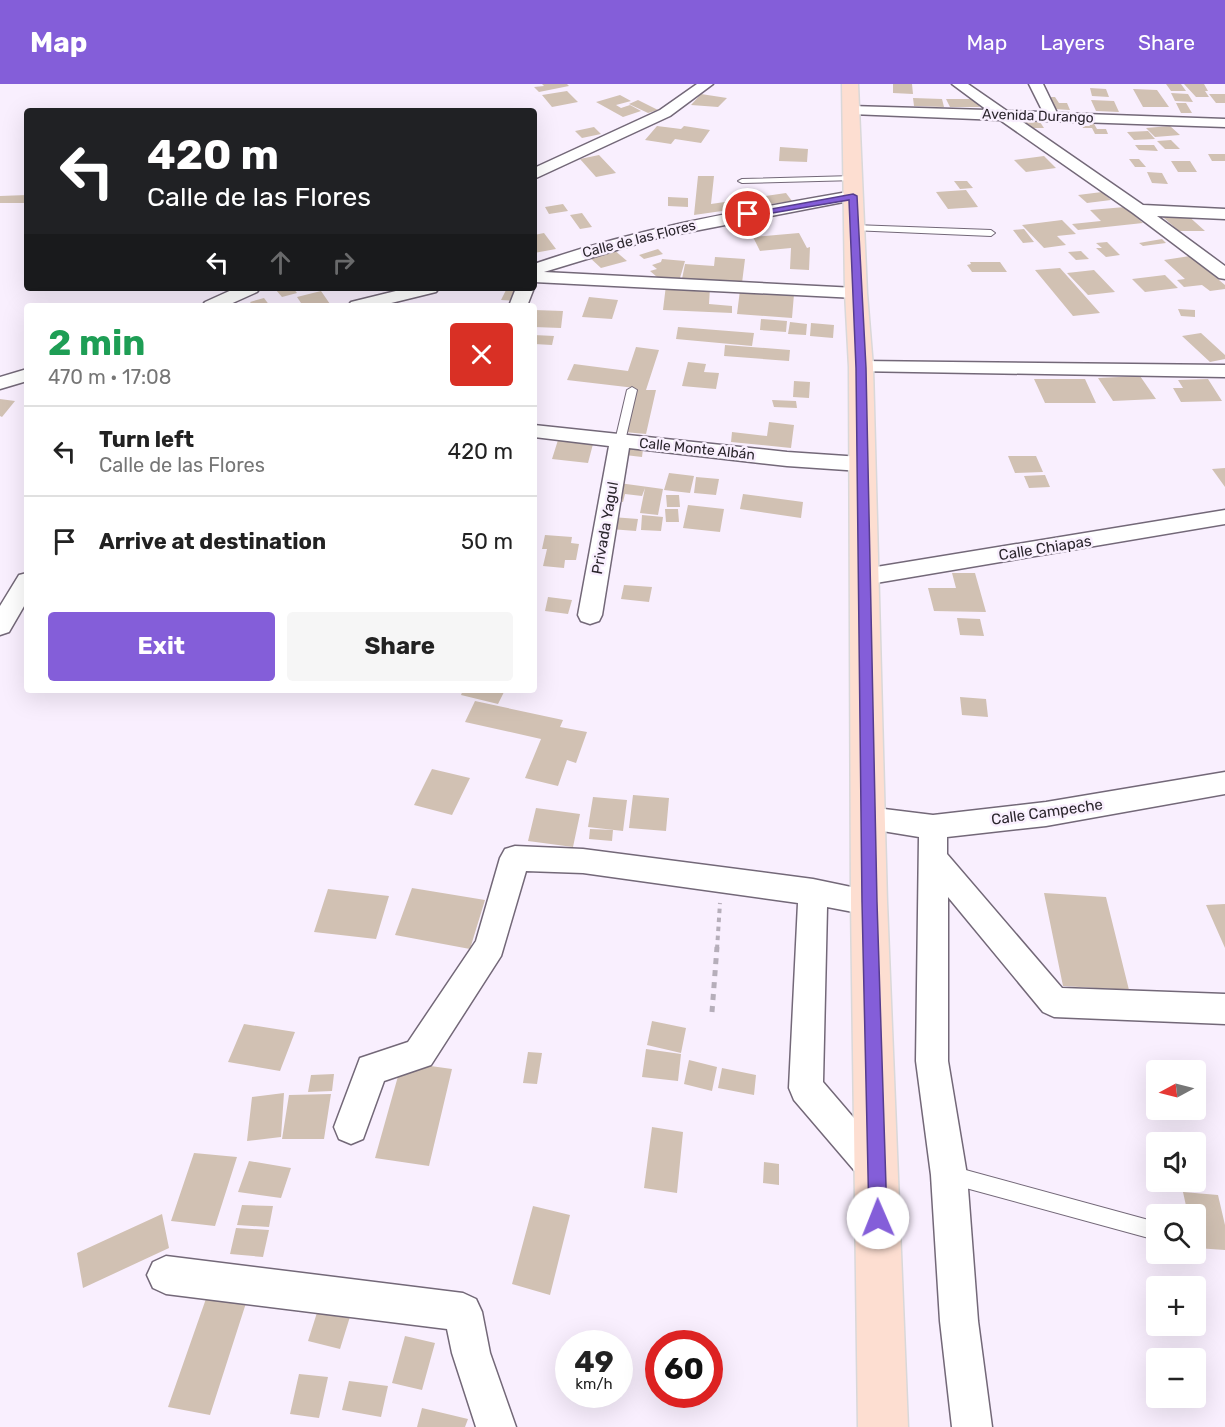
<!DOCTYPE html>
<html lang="en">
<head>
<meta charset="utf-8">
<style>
  :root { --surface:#fff; --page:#f6f6f6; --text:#222; --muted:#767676; --line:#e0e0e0; --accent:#845ed9 }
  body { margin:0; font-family:Rubik,sans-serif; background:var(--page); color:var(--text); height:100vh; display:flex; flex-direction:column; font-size:22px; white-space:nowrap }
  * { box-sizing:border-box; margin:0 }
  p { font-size:20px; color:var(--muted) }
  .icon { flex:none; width:33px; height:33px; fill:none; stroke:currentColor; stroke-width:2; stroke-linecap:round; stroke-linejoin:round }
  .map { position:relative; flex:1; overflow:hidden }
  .details { position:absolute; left:24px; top:219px; width:513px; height:390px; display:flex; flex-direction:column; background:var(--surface); border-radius:6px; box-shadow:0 6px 24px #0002 }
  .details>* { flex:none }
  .top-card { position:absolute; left:24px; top:24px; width:513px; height:183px; border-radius:6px; box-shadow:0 6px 24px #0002; background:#202124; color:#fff; overflow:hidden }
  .needle { width:39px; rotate:263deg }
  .controls { position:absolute; left:1146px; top:976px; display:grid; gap:12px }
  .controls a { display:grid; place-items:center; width:60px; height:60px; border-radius:6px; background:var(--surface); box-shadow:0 6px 24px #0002; font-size:30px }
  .speed { position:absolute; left:555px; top:1246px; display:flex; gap:12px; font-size:30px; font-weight:700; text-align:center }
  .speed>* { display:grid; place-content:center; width:78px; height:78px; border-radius:50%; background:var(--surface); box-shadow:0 6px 24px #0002; line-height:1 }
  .speed small { font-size:15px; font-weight:400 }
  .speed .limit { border:9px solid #d22; background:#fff; color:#111 }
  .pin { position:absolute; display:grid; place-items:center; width:51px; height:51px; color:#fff; margin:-26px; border:3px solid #fff; border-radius:50%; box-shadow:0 2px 6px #0007 }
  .me { position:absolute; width:66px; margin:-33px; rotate:359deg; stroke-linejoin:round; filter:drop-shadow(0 0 4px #0008) }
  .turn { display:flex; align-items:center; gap:21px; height:126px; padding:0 24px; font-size:27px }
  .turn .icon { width:78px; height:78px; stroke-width:2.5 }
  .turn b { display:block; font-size:42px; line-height:51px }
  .lanes { display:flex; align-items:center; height:57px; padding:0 24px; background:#0003; justify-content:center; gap:30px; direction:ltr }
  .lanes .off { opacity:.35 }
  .round { display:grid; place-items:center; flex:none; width:63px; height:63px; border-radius:6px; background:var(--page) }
  .summary { display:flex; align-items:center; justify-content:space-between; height:102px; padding:0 24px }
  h1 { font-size:36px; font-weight:700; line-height:45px; color:#1e9e55 }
  .cta { display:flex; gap:12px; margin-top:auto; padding:12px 24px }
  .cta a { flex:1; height:69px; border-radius:6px; background:var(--accent); color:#fff; font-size:24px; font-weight:700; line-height:69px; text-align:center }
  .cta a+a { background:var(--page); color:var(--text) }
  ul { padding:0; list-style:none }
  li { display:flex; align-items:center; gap:18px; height:90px; padding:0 24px; border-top:2px solid var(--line) }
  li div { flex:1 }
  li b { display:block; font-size:22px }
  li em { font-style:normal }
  header { display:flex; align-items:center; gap:36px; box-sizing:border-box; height:84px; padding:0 30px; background:var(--accent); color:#fff }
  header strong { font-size:28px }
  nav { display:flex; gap:33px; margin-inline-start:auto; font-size:21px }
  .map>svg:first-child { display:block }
  .building { fill:#d1c1b3 }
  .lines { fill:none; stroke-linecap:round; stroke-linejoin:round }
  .lane-casing { stroke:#736878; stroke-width:2 }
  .street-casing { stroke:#736878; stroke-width:3 }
  .primary-casing { stroke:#d9d8d9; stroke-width:3 }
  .path-far1 { stroke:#b6aeba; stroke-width:4; stroke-dasharray:4.5 4.5; stroke-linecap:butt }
  .path { stroke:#b6aeba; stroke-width:5; stroke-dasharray:6 6; stroke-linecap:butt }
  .lane { fill:#fff; fill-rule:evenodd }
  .street { fill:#fff; fill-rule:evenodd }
  .primary { fill:#fdded1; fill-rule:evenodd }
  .route { fill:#845ed9; stroke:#563d8d; stroke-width:1.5 }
  .labels { text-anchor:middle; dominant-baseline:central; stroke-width:5; stroke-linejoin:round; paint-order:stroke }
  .far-street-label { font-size:14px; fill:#2b262d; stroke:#f9effe }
  .street-label { font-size:15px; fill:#2b262d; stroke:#f9effe }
</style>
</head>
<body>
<header>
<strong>Map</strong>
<nav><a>Map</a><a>Layers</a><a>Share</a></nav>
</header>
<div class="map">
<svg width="1225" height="1343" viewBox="0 0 1225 1343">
  <rect width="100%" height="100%" fill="#f9effe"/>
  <path class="building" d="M 542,0 L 567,0 L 569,2 L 539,8 L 534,3 L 544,2 Z
    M 893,0 L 912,0 L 913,10 L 893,9 Z
    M 1166,0 L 1181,0 L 1186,7 L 1171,7 Z
    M 1184,0 L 1204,0 L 1208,7 L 1205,7 L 1209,13 L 1196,13 Z
    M 1090,4 L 1106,5 L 1109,13 L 1092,12 Z
    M 1133,5 L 1157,6 L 1169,23 L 1143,23 Z
    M 567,7 L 578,18 L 552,23 L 542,11 Z
    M 1171,9 L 1188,10 L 1193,18 L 1175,17 Z
    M 701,10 L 727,14 L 718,23 L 691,21 Z
    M 1209,10 L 1225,10 L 1225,19 L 1216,19 Z
    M 620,11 L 631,17 L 616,21 L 621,24 L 630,21 L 641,27 L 623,33 L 596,18 Z
    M 1049,13 L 1055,13 L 1059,19 L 1067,19 L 1070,26 L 1054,25 Z
    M 913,14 L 942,15 L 944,23 L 914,22 Z
    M 946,15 L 975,15 L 980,23 L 950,23 Z
    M 638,16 L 658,26 L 648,29 L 629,20 Z
    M 1091,16 L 1114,17 L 1119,28 L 1096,27 Z
    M 1176,19 L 1186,19 L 1192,29 L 1181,29 Z
    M 1018,34 L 1038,35 L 1044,44 L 1029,44 Z
    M 1088,38 L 1093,38 L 1097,45 L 1106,45 L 1108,50 L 1095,50 L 1092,44 L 1083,44 L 1082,42 L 1090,42 Z
    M 657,42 L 681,45 L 684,42 L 710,46 L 701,59 L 675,55 L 671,60 L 645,56 Z
    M 1170,42 L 1180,51 L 1155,53 L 1146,44 Z
    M 594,43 L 601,50 L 582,54 L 575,47 Z
    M 1148,47 L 1155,55 L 1134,56 L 1127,48 Z
    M 1171,56 L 1180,65 L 1165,65 L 1157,57 Z
    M 1135,61 L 1154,61 L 1158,67 L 1139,66 Z
    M 780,63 L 808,65 L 807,78 L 779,77 Z
    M 1208,70 L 1225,70 L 1225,77 L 1212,77 Z
    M 599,71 L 616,89 L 596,93 L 580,75 Z
    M 1044,72 L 1056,84 L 1026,88 L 1014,76 Z
    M 1129,75 L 1139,75 L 1146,83 L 1135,83 Z
    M 1171,77 L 1190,77 L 1197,88 L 1178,88 Z
    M 1147,88 L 1162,89 L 1168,100 L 1152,99 Z
    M 698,92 L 714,92 L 711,120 L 786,109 L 792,117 L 694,131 Z
    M 954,97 L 967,97 L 973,104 L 960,105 Z
    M 966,106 L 978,123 L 948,125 L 936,108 Z
    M 1102,108 L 1111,116 L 1087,119 L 1078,111 Z
    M 27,111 L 27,119 L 0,119 L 0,112 Z
    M 668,113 L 688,114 L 688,123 L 668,122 Z
    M 563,120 L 568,127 L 549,130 L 545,123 Z
    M 1125,123 L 1143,139 L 1078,146 L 1072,140 L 1101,137 L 1090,126 Z
    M 1157,128 L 1185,129 L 1205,147 L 1179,147 Z
    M 582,129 L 592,143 L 580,145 L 570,131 Z
    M 1062,136 L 1076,150 L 1057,152 L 1066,161 L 1044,164 L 1022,141 Z
    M 1024,145 L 1034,158 L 1023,159 L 1013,146 Z
    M 544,149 L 556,165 L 534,169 L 534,151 Z
    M 799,149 L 807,164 L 810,163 L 809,186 L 790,185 L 791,164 L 760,167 L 753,153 Z
    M 1162,155 L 1166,159 L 1143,162 L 1139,159 Z
    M 1107,158 L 1120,171 L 1106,173 L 1096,164 L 1102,164 L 1096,159 Z
    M 613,165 L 627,177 L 601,184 L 588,172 Z
    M 658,165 L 663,170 L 644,175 L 639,171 Z
    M 1081,167 L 1089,175 L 1076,176 L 1068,168 Z
    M 1190,172 L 1225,201 L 1225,205 L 1210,207 L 1202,201 L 1184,203 L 1177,196 L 1185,195 L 1164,176 Z
    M 715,173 L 745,175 L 742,199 L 682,195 L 685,180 L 714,182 Z
    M 662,175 L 685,177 L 680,194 L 657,193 L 650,187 L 657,185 L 652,181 L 661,178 Z
    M 970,178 L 1000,178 L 1007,188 L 972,188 L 967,181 L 971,180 Z
    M 1060,184 L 1100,229 L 1073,232 L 1035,186 Z
    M 1094,186 L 1115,208 L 1088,211 L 1067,189 Z
    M 1165,191 L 1178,204 L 1145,208 L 1132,195 Z
    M 666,201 L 710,203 L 709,220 L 732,222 L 732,229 L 663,226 Z
    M 283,204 L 293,204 L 297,209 L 282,213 L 276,206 Z
    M 507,204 L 522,204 L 516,217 L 501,216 Z
    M 740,206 L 794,210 L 792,234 L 737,230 Z
    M 321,207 L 330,220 L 303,222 L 297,213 Z
    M 589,213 L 618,216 L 612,235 L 582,233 Z
    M 264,214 L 270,222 L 253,222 L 250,218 Z
    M 1178,225 L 1195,226 L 1195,233 L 1181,232 Z
    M 534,226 L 563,227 L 561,244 L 534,243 Z
    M 761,235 L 787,237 L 786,248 L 760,246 Z
    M 790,238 L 807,240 L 806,251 L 788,250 Z
    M 811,239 L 834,241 L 833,254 L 810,252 Z
    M 678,243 L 754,249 L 752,262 L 676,255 Z
    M 1201,249 L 1225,271 L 1225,275 L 1210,278 L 1182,252 Z
    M 534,251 L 554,252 L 552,261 L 534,260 Z
    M 725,261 L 790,266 L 789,277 L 724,272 Z
    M 636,263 L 659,266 L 646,306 L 656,306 L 646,350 L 624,348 L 635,304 L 567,296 L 574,280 L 628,287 Z
    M 688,278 L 706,280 L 704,288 L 719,289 L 716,305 L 682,302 Z
    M 1140,292 L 1156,315 L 1113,317 L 1098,294 Z
    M 1034,295 L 1085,295 L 1096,319 L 1045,319 Z
    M 1208,295 L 1222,317 L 1181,318 L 1173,304 L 1183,304 L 1178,296 Z
    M 794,297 L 810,298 L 809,314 L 793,313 Z
    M 0,315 L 15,317 L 2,333 L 0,332 Z
    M 772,316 L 796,317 L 797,324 L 774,323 Z
    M 769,338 L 794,341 L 791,364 L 731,358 L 732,348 L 767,352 Z
    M 558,356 L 593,360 L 588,379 L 552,375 Z
    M 627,363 L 643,365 L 642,373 L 625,371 Z
    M 1008,372 L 1036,372 L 1043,388 L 1015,389 Z
    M 1225,384 L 1225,403 L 1212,385 Z
    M 669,389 L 694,392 L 690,409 L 664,406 Z
    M 1045,391 L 1050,403 L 1029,404 L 1024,392 Z
    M 696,393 L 719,395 L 716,411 L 694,409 Z
    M 619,399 L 663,405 L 658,431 L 640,429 L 645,404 L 642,412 L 625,410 L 623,418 L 613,417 Z
    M 743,410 L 803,418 L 801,434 L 740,425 Z
    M 666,411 L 679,411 L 680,423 L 667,423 Z
    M 688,421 L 724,425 L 720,448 L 683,444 Z
    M 665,425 L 678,425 L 679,438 L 666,438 Z
    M 642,431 L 663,433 L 661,447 L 641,446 Z
    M 612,433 L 638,435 L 636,447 L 610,445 Z
    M 545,451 L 572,453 L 571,459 L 579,460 L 576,476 L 565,476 L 564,484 L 543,482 L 547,465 L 542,465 Z
    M 952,489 L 975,489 L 986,528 L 934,527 L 928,504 L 956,504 Z
    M 624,501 L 652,503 L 649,518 L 621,515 Z
    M 548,513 L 572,516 L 568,530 L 545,527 Z
    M 957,534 L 980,535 L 984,552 L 960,551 Z
    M 463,606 L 505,606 L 498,620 L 461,611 Z
    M 960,613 L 986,615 L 988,633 L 962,631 Z
    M 475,617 L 563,636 L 560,643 L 587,648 L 576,679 L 567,676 L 558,702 L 525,694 L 541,655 L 465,638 Z
    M 432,685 L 470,694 L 452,731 L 414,721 Z
    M 633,711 L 669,714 L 666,747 L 629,744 Z
    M 593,713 L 627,716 L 623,747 L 588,743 Z
    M 536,724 L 580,730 L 573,763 L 528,757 Z
    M 590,745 L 613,746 L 612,757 L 589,755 Z
    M 412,804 L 485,816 L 470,865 L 395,851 Z
    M 328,805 L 389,812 L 376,855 L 314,848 Z
    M 1044,809 L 1106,813 L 1129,906 L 1063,902 Z
    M 1225,820 L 1225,864 L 1206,821 Z
    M 652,937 L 686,944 L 681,969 L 647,961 Z
    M 244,940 L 295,948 L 280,987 L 228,978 Z
    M 646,965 L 681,970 L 678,997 L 642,993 Z
    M 528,968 L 542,969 L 537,1000 L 523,999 Z
    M 689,976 L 717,983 L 712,1007 L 684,1000 Z
    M 402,978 L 452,985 L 429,1082 L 375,1074 Z
    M 722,984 L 756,991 L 754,1011 L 718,1004 Z
    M 334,990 L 332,1007 L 308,1008 L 311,991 Z
    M 284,1009 L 281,1053 L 247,1057 L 252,1013 Z
    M 331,1010 L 324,1055 L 282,1055 L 289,1011 Z
    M 652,1043 L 683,1048 L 677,1109 L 644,1104 Z
    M 194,1069 L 237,1073 L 215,1142 L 171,1137 Z
    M 249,1077 L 291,1084 L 281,1114 L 238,1108 Z
    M 764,1078 L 779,1080 L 779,1101 L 763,1099 Z
    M 1183,1108 L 1218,1111 L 1225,1141 L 1225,1166 L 1196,1164 L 1196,1131 L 1188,1131 Z
    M 242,1121 L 273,1122 L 269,1143 L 237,1141 Z
    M 533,1122 L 570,1131 L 550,1211 L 512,1200 Z
    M 162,1130 L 169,1164 L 83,1204 L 77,1169 Z
    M 236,1144 L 269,1146 L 263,1173 L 230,1170 Z
    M 208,1209 L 247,1216 L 210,1331 L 168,1323 Z
    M 321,1216 L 353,1223 L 340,1265 L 308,1257 Z
    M 405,1252 L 435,1259 L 422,1306 L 392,1299 Z
    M 299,1290 L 328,1293 L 319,1334 L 290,1330 Z
    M 349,1297 L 388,1302 L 381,1333 L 342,1326 Z
    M 422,1324 L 468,1335 L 465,1343 L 417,1343 Z"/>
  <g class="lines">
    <g class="lane-casing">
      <path id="lane" d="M 853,92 L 856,92 L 856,96 L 742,99 L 738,97 L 742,95 Z
        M 854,141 L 991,146 L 995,149 L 991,152 L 851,146 L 850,144 Z
        M 632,303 L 637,306 L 625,357 L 620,360 L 615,357 L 627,306 Z
        M 951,1082 L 1156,1138 L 1156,1156 L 951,1100 L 945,1097 L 942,1091 L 945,1085 Z"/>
    </g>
    <g class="street-casing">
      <path id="street" d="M 697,0 L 713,0 L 670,32 L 534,95 L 534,84 L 660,26 Z
        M 952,0 L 968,0 L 1007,27 L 1043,28 L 1029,0 L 1043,0 L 1057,29 L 1225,35 L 1225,43 L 1020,36 L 1143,121 L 1225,125 L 1225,135 L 1157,132 L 1225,182 L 1225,195 L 1219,194 L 1133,129 L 1000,36 L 851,30 L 844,26 L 851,22 L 987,26 Z
        M 853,107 L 859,109 L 861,112 L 859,115 L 653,155 L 544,188 L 856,204 L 862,205 L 865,209 L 862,213 L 856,214 L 534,198 L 534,180 C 638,144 745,126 853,107 Z
        M 236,204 L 260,204 L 257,208 L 226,222 L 202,222 L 205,218 Z
        M 408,204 L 439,204 L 436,208 L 379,222 L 348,222 L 351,218 Z
        M 516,204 L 534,204 L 527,222 L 509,222 Z
        M 861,277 L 1225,281 L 1225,293 L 854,287 L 851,283 L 854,279 Z
        M 27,285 L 27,297 L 0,305 L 0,293 Z
        M 534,341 L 787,368 L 861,373 L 869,375 L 872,380 L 869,385 L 861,387 L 787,382 L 629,364 L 602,531 L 599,537 L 590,540 L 581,537 L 578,531 L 609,362 L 534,353 Z
        M 1225,426 L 1225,440 L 864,501 L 856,499 L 852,493 L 856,487 L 864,485 Z
        M 27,489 L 27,517 L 9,548 L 0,551 L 0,522 L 19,491 Z
        M 1225,688 L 1225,710 L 1046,742 L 947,753 L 947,770 L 1062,904 L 1225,910 L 1225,940 L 1054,933 L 1043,928 L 948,813 L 948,977 L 967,1091 L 978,1237 L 992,1343 L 952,1343 L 940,1237 L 931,1091 L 916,977 L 919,753 L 858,743 L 854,735 L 858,727 L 868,723 L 933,731 L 1046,718 Z
        M 515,762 L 583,765 L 813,795 L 880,809 L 884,818 L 880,827 L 869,831 L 827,823 L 823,998 L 889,1075 L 895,1087 L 889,1099 L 877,1105 L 865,1099 L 794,1016 L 789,1004 L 798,819 L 583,789 L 526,787 L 501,872 L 431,981 L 384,997 L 363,1055 L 351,1060 L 339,1055 L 334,1043 L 360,974 L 408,958 L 476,857 L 500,774 L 505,765 Z
        M 166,1172 L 463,1209 L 476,1215 L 482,1228 L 490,1269 L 516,1343 L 476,1343 L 452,1269 L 447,1245 L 166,1210 L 153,1204 L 147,1191 L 153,1178 Z"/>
    </g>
    <g class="primary-casing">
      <path id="primary" d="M 842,0 L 858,0 L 867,209 L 873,283 L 887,818 L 908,1343 L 858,1343 L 851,818 L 849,283 L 845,209 Z"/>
    </g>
    <path class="path-far1" d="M 717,865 L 720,819"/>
    <path class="path" d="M 712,928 L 717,863"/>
    <use href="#lane" class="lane"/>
    <use href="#street" class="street"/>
    <use href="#primary" class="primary"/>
  </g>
  <path class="route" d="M 853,110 L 857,112 L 866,284 L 877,818 L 887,1134 L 885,1140 L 878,1143 L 872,1140 L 869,1134 L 862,818 L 856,284 L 849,116 L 748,133 L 744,130 Z"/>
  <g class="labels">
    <g class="far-street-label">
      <text transform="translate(1038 32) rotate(2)">Avenida Durango</text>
      <text transform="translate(639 155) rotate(-14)">Calle de las Flores</text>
      <text transform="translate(697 365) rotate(6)">Calle Monte Albán</text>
    </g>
    <g class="street-label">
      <text transform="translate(605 444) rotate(-80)">Privada Yagul</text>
      <text transform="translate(1045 464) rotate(-9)">Calle Chiapas</text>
      <text transform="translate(1047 728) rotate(-8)">Calle Campeche</text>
    </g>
  </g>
</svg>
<div class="controls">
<a><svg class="needle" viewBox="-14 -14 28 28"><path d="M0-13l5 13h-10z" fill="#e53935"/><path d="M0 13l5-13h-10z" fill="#767676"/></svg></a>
<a><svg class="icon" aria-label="sound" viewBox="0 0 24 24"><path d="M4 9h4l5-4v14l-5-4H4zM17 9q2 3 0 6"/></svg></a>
<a><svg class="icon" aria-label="search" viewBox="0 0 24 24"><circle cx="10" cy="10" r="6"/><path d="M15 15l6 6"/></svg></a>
<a>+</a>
<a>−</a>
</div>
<div class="speed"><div>49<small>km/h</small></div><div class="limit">60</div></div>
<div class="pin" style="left:748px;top:130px;background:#d93025"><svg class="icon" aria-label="arrive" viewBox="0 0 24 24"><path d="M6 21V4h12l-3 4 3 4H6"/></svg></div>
<svg class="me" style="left:878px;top:1134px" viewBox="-20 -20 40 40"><circle r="19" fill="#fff"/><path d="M0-13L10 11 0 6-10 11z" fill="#845ed9"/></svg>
<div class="top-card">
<div class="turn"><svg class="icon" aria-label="left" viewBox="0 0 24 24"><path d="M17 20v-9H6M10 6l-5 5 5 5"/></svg><div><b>420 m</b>Calle de las Flores</div></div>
<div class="lanes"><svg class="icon" aria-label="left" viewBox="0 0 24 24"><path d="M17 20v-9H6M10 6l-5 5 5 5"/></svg><svg class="icon off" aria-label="ahead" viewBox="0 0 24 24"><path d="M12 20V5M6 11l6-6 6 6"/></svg><svg class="icon off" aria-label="right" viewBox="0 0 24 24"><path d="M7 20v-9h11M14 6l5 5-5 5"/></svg></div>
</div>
<section class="details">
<div class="summary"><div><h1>2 min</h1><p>470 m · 17:08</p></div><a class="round" style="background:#d93025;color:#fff"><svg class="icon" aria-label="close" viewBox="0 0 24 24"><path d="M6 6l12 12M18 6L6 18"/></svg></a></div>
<ul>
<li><svg class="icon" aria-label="left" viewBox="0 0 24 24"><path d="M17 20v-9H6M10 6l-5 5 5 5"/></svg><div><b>Turn left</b><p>Calle de las Flores</p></div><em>420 m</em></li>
<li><svg class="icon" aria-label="arrive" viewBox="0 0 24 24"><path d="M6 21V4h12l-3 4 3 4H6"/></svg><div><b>Arrive at destination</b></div><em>50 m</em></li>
</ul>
<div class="cta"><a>Exit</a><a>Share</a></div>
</section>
</div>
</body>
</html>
